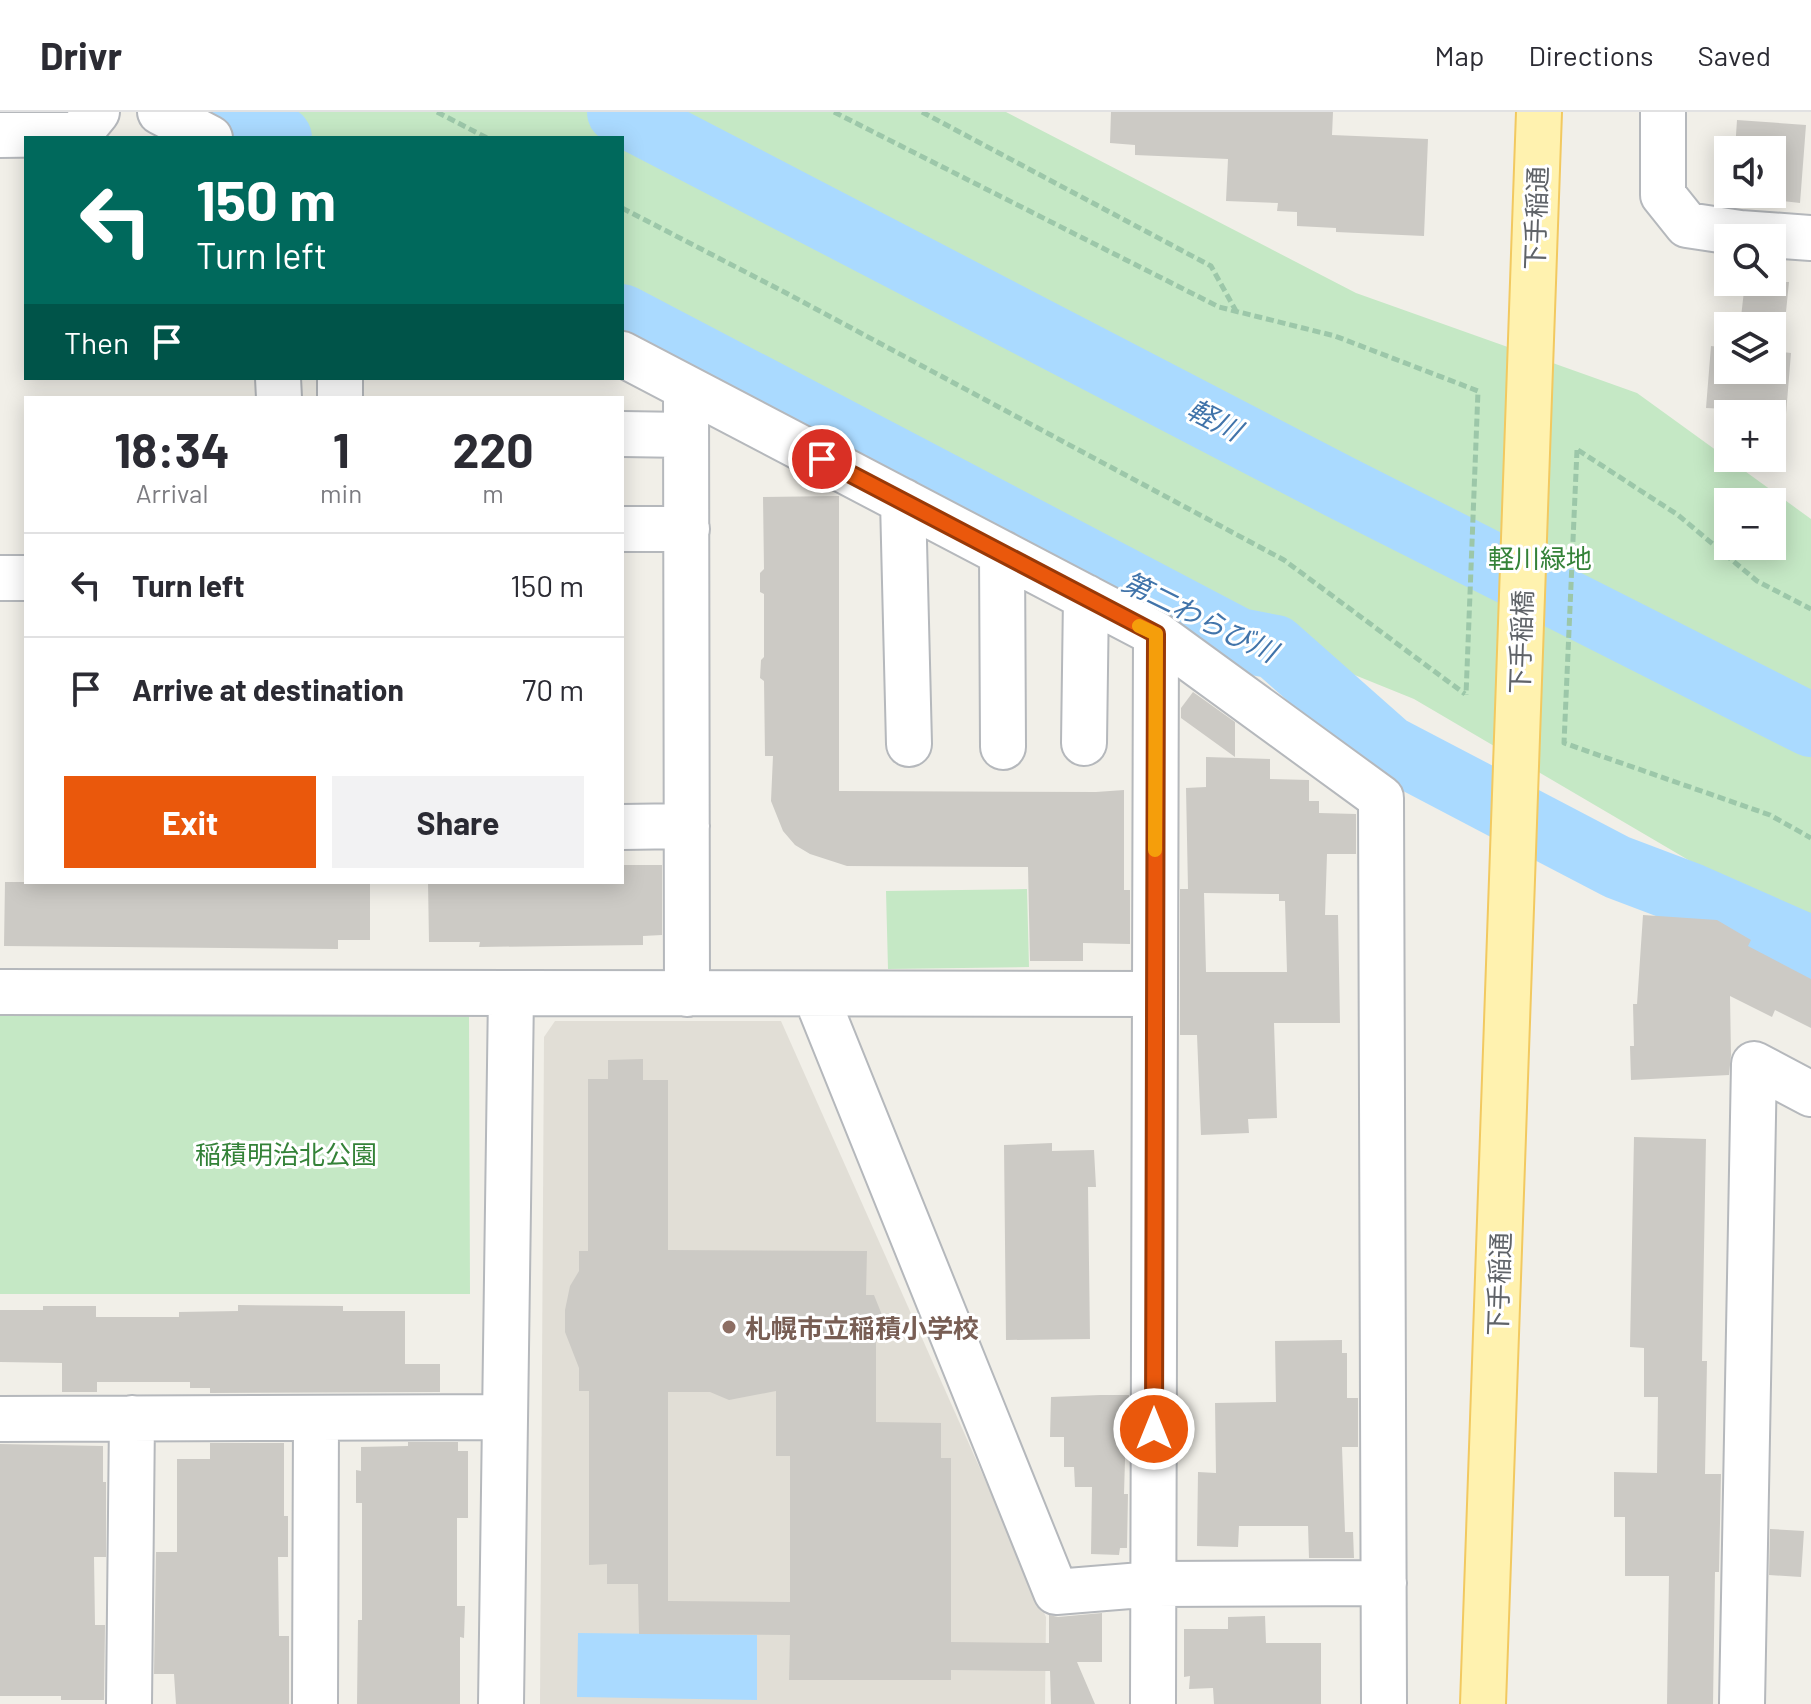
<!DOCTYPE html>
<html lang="en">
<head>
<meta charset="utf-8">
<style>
  :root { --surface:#fff; --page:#f2f2f3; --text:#2b2b33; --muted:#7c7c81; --line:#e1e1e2; --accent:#ea580c }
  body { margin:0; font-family:Barlow,"Noto Sans JP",sans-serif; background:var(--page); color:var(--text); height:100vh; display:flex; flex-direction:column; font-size:30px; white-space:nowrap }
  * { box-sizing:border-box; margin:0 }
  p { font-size:26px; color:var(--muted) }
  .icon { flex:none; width:44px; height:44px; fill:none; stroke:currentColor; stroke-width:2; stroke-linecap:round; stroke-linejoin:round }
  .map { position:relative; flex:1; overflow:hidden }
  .side { position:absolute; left:24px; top:284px; width:600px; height:488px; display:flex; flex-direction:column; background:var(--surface); border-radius:0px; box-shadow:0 4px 20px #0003 }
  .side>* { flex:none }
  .top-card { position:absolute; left:24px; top:24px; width:600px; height:244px; border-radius:0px; box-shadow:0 4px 20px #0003; background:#00695c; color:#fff; overflow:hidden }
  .tools { position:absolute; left:1714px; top:24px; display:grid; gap:16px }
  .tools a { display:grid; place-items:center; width:72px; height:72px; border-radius:0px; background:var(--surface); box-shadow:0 4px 20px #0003; font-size:40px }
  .pin { position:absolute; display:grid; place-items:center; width:68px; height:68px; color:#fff; margin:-34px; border:4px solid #fff; border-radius:50%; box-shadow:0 2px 8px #0007 }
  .me { position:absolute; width:88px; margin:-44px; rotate:0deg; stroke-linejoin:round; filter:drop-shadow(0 0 6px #0008) }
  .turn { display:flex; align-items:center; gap:28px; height:168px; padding:0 40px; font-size:36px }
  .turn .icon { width:104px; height:104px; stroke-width:2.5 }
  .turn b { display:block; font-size:56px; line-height:68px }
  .then { display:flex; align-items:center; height:76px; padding:0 40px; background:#0003; gap:16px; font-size:30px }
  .eta { display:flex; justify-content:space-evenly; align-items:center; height:136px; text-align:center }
  .eta b { font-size:48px; font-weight:700; line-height:56px }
  .action { display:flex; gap:16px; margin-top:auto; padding:16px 40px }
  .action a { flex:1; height:92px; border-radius:0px; background:var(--accent); color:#fff; font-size:32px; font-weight:700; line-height:92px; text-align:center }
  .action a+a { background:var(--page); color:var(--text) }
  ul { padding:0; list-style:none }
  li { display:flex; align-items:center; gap:24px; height:104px; padding:0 40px; border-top:2px solid var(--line) }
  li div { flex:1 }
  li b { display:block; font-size:30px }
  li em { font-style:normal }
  header { display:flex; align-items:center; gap:48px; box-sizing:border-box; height:112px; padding:0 40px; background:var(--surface); border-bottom:2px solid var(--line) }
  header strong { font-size:38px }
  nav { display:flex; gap:44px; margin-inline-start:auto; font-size:28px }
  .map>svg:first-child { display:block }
  .education { fill:#e1ded6 }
  .green { fill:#c5e8c5; fill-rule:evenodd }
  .water { fill:#aadaff }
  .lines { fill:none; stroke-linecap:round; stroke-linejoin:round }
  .river { stroke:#aadaff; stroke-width:64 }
  .building { fill:#cccac5; fill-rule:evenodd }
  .minor-casing { stroke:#b5b8bc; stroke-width:48 }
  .major-casing { stroke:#f2c960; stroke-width:48 }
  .path { stroke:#9cc7a9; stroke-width:5; stroke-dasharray:8 4; stroke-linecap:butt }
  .minor { stroke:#fff; stroke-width:44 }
  .major { stroke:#fff2af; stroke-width:44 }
  .route-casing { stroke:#983908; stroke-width:20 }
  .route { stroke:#ea580c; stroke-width:14 }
  .slow { stroke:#f59e0b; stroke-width:14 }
  .education-dot { fill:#8d6e63; stroke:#fff; stroke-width:3 }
  .labels { text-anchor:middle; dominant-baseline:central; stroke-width:6; stroke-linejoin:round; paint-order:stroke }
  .street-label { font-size:26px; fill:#5f6368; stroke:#fff }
  .park-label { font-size:26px; fill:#348238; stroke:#fff }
  .education-label { font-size:26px; font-weight:bold; fill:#785e54; stroke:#fff; text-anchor:start }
  .water-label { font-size:28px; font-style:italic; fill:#4174aa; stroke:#fff }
</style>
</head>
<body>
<header>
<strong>Drivr</strong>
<nav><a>Map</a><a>Directions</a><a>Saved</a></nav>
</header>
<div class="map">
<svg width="1811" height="1592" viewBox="0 0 1811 1592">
  <rect width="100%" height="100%" fill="#f1efe8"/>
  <path class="education" d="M 555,909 L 781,909 L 1046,1505 L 1045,1592 L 540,1592 L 544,925 Z"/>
  <path class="green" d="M 241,0 L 1006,0 L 1356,181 L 1637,281 L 1811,407 L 1811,814 L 1731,773 L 1414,587 L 1147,479 L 622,203 L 622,26 L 290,26 ZM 1728,390 L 1772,390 L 1772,434 L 1728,434 Z
    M 1027,777 L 1029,855 L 888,857 L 886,779 Z
    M 0,898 L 469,902 L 470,1182 L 0,1182 Z"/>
  <path class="water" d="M 578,1521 L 757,1523 L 757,1588 L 577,1585 Z"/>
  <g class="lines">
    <path class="river" d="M 230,0 L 280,26
      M 619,0 L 1340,375 L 1811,613
      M 622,204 L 1239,528 L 1275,535 L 1388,635 L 1617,755 L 1691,783 L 1811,836"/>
  </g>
  <path class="building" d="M 1111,0 L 1333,0 L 1332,23 L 1428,27 L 1424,124 L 1336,120 L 1336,116 L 1297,114 L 1297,100 L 1277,99 L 1278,91 L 1226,89 L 1228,47 L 1135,43 L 1135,33 L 1110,31 Z
    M 1737,8 L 1806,13 L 1800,91 L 1738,84 L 1739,82 L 1772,82 L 1772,38 L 1735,38 Z
    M 1745,170 L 1789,170 L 1782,240 L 1791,241 L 1786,302 L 1725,302 L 1726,297 L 1706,296 L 1711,234 L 1728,236 L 1728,258 L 1772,258 L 1772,214 L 1740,214 Z
    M 839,384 L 839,679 L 1096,680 L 1124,678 L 1124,778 L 1130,778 L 1130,832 L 1083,831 L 1083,849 L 1030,849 L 1028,755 L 847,754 L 810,742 L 795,733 L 783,719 L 771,689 L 773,644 L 765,644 L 764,569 L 760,566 L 761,548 L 764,545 L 764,482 L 760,480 L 760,461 L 764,457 L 763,385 Z
    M 1193,580 L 1235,610 L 1235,645 L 1181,606 L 1181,596 Z
    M 1206,645 L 1270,647 L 1270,667 L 1309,668 L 1309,689 L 1319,689 L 1319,701 L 1356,702 L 1356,742 L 1327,742 L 1325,803 L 1338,803 L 1340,911 L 1274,911 L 1277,1006 L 1248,1007 L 1249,1021 L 1201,1023 L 1197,923 L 1180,923 L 1180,777 L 1188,777 L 1186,676 L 1206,675 ZM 1204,781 L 1279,782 L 1279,789 L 1285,789 L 1287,860 L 1206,860 Z
    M 622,753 L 662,753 L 662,823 L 643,824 L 643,833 L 479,835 L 480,830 L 429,830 L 428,770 L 622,770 Z
    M 5,770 L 370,770 L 370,828 L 338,828 L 338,837 L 4,834 Z
    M 1643,803 L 1717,808 L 1751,828 L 1748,834 L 1811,867 L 1811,916 L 1775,898 L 1772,905 L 1730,884 L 1731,943 L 1729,963 L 1631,968 L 1630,934 L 1634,934 L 1633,892 L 1637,892 Z
    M 643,947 L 643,968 L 668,968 L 668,1138 L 867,1139 L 866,1183 L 874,1183 L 884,1208 L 876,1231 L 876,1310 L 941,1311 L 941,1346 L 951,1346 L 951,1530 L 1049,1531 L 1049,1503 L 1058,1505 L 1102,1501 L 1102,1550 L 1077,1550 L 1095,1592 L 1051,1592 L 1050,1559 L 951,1558 L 951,1568 L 789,1568 L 790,1523 L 639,1522 L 638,1472 L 607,1472 L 607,1452 L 589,1453 L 589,1279 L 579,1279 L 579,1256 L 565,1220 L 565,1198 L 570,1174 L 579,1159 L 579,1139 L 588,1139 L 588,967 L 608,967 L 608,948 ZM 776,1279 L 776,1344 L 790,1344 L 790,1490 L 668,1489 L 668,1280 L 710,1280 L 729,1288 Z
    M 1634,1025 L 1706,1027 L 1702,1249 L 1707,1249 L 1705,1362 L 1721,1362 L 1719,1460 L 1715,1460 L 1713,1592 L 1667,1592 L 1669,1464 L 1625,1464 L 1625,1405 L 1614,1405 L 1614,1360 L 1657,1361 L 1658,1285 L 1644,1285 L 1644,1236 L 1630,1235 Z
    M 1052,1031 L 1052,1039 L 1094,1038 L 1096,1075 L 1088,1075 L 1090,1227 L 1006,1228 L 1004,1033 Z
    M 238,1193 L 343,1194 L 343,1199 L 405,1199 L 405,1252 L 440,1252 L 440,1280 L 210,1281 L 210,1276 L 190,1276 L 190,1270 L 97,1270 L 97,1280 L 62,1280 L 62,1251 L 0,1250 L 0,1198 L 43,1198 L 43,1194 L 96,1194 L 96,1205 L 179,1205 L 179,1200 L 238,1199 Z
    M 1342,1228 L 1342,1241 L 1347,1241 L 1347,1286 L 1358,1286 L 1358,1335 L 1342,1335 L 1345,1420 L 1353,1420 L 1354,1446 L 1309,1446 L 1308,1414 L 1239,1414 L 1238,1435 L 1197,1434 L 1198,1360 L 1216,1361 L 1215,1291 L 1276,1290 L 1275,1229 Z
    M 1100,1283 L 1129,1283 L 1129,1314 L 1126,1314 L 1124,1382 L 1128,1382 L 1127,1436 L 1120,1436 L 1119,1443 L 1091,1442 L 1092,1375 L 1075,1375 L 1074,1355 L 1064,1355 L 1064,1325 L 1050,1325 L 1051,1285 Z
    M 408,1330 L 458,1330 L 458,1339 L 468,1339 L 468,1406 L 457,1406 L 457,1494 L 465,1494 L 464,1526 L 460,1525 L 460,1592 L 357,1592 L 358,1508 L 362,1508 L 362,1391 L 356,1391 L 356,1358 L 361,1359 L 361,1335 L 408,1334 Z
    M 210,1331 L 284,1331 L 284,1404 L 288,1404 L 288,1445 L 278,1445 L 279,1524 L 289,1524 L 289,1592 L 176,1592 L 174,1562 L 154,1562 L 156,1440 L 177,1440 L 177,1347 L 210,1347 Z
    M 0,1332 L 103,1334 L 103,1370 L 106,1370 L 106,1445 L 94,1445 L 95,1513 L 105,1513 L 104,1588 L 61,1588 L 61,1584 L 0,1584 Z
    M 1770,1417 L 1804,1419 L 1801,1465 L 1769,1463 Z
    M 1265,1504 L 1266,1531 L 1321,1531 L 1321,1592 L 1214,1592 L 1213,1576 L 1189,1577 L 1190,1564 L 1184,1565 L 1184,1517 L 1228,1517 L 1228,1505 Z"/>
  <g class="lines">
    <g class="minor-casing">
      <path id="minor" d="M 160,0 L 210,26
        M 1663,0 L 1663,83 L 1687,113 L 1740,121 L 1811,126
        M 0,23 L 79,22 L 97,0
        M 622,242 L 1156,522 L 1381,686 L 1384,1592
        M 278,266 L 279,286
        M 340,266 L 340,286
        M 686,276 L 687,882
        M 622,322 L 686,323
        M 903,389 L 909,632
        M 622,417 L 687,417
        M 1002,441 L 1003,635
        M 0,466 L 26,466
        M 1084,631 L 1086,485
        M 622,715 L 687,714
        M 0,880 L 1155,882
        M 815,882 L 1056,1480 L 1154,1472 L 1384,1471
        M 0,1307 L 505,1305
        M 129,1592 L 132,1306
        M 315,1592 L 316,1306
        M 501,1592 L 511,882
        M 1153,1592 L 1156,522
        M 1742,1592 L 1754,952 L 1811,982"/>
    </g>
    <g class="major-casing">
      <path id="major" d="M 1483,1592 L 1539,0"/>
    </g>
    <path class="path" d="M 437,0 L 487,26
      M 834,0 L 1219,195 L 1335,224 L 1478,279 L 1466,583
      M 922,0 L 1211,154 L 1236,199
      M 622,96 L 788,182 L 1284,448 L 1465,582
      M 1577,338 L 1564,631 L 1770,703 L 1811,726
      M 1578,338 L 1678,403 L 1757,469 L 1811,497"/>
    <use href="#minor" class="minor"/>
    <use href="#major" class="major"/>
  </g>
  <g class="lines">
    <g class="route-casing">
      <path id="route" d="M 822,347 L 1156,522 L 1154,1317"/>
    </g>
    <use href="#route" class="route"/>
    <path class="slow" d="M 1139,514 L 1156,522 L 1155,738"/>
  </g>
  <circle class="education-dot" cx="729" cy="1215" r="8"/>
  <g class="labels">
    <g class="street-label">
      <text transform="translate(1535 106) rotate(-88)">下手稲通</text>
      <text transform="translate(1520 530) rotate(-88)">下手稲橋</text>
      <text transform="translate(1498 1172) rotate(-88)">下手稲通</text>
    </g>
    <g class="park-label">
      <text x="1540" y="445">軽川緑地</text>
      <text x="286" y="1041">稲積明治北公園</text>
    </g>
    <g class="education-label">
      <text x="745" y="1215">札幌市立稲積小学校</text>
    </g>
    <g class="water-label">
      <text transform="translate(1215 307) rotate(27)">軽川</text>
      <text transform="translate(1200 504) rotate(26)">第二わらび川</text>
    </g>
  </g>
</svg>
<div class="tools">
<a><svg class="icon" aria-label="sound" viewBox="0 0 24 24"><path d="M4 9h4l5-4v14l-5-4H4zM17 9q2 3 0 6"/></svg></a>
<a><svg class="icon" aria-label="search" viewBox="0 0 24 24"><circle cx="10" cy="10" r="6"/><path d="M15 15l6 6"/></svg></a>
<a><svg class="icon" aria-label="layers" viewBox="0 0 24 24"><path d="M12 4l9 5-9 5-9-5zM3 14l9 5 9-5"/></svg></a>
<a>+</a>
<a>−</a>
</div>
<div class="pin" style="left:822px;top:347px;background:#d93025"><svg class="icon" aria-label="arrive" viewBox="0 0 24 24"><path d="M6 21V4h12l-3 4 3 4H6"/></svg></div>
<svg class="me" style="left:1154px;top:1317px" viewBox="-20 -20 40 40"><circle r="17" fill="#ea580c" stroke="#fff" stroke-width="3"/><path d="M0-11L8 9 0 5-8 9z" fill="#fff"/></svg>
<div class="top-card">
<div class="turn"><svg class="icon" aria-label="left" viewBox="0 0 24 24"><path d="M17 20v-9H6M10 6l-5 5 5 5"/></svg><div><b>150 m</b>Turn left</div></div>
<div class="then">Then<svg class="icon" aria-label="arrive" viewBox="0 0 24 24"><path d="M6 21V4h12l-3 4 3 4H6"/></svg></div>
</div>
<section class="side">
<div class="eta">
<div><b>18:34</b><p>Arrival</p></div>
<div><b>1</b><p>min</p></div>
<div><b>220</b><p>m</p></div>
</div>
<ul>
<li><svg class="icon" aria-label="left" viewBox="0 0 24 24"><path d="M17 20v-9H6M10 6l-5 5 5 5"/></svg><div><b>Turn left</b></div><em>150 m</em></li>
<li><svg class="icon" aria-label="arrive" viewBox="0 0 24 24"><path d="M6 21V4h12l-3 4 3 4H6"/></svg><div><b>Arrive at destination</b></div><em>70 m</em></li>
</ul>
<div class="action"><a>Exit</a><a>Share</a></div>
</section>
</div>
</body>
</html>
